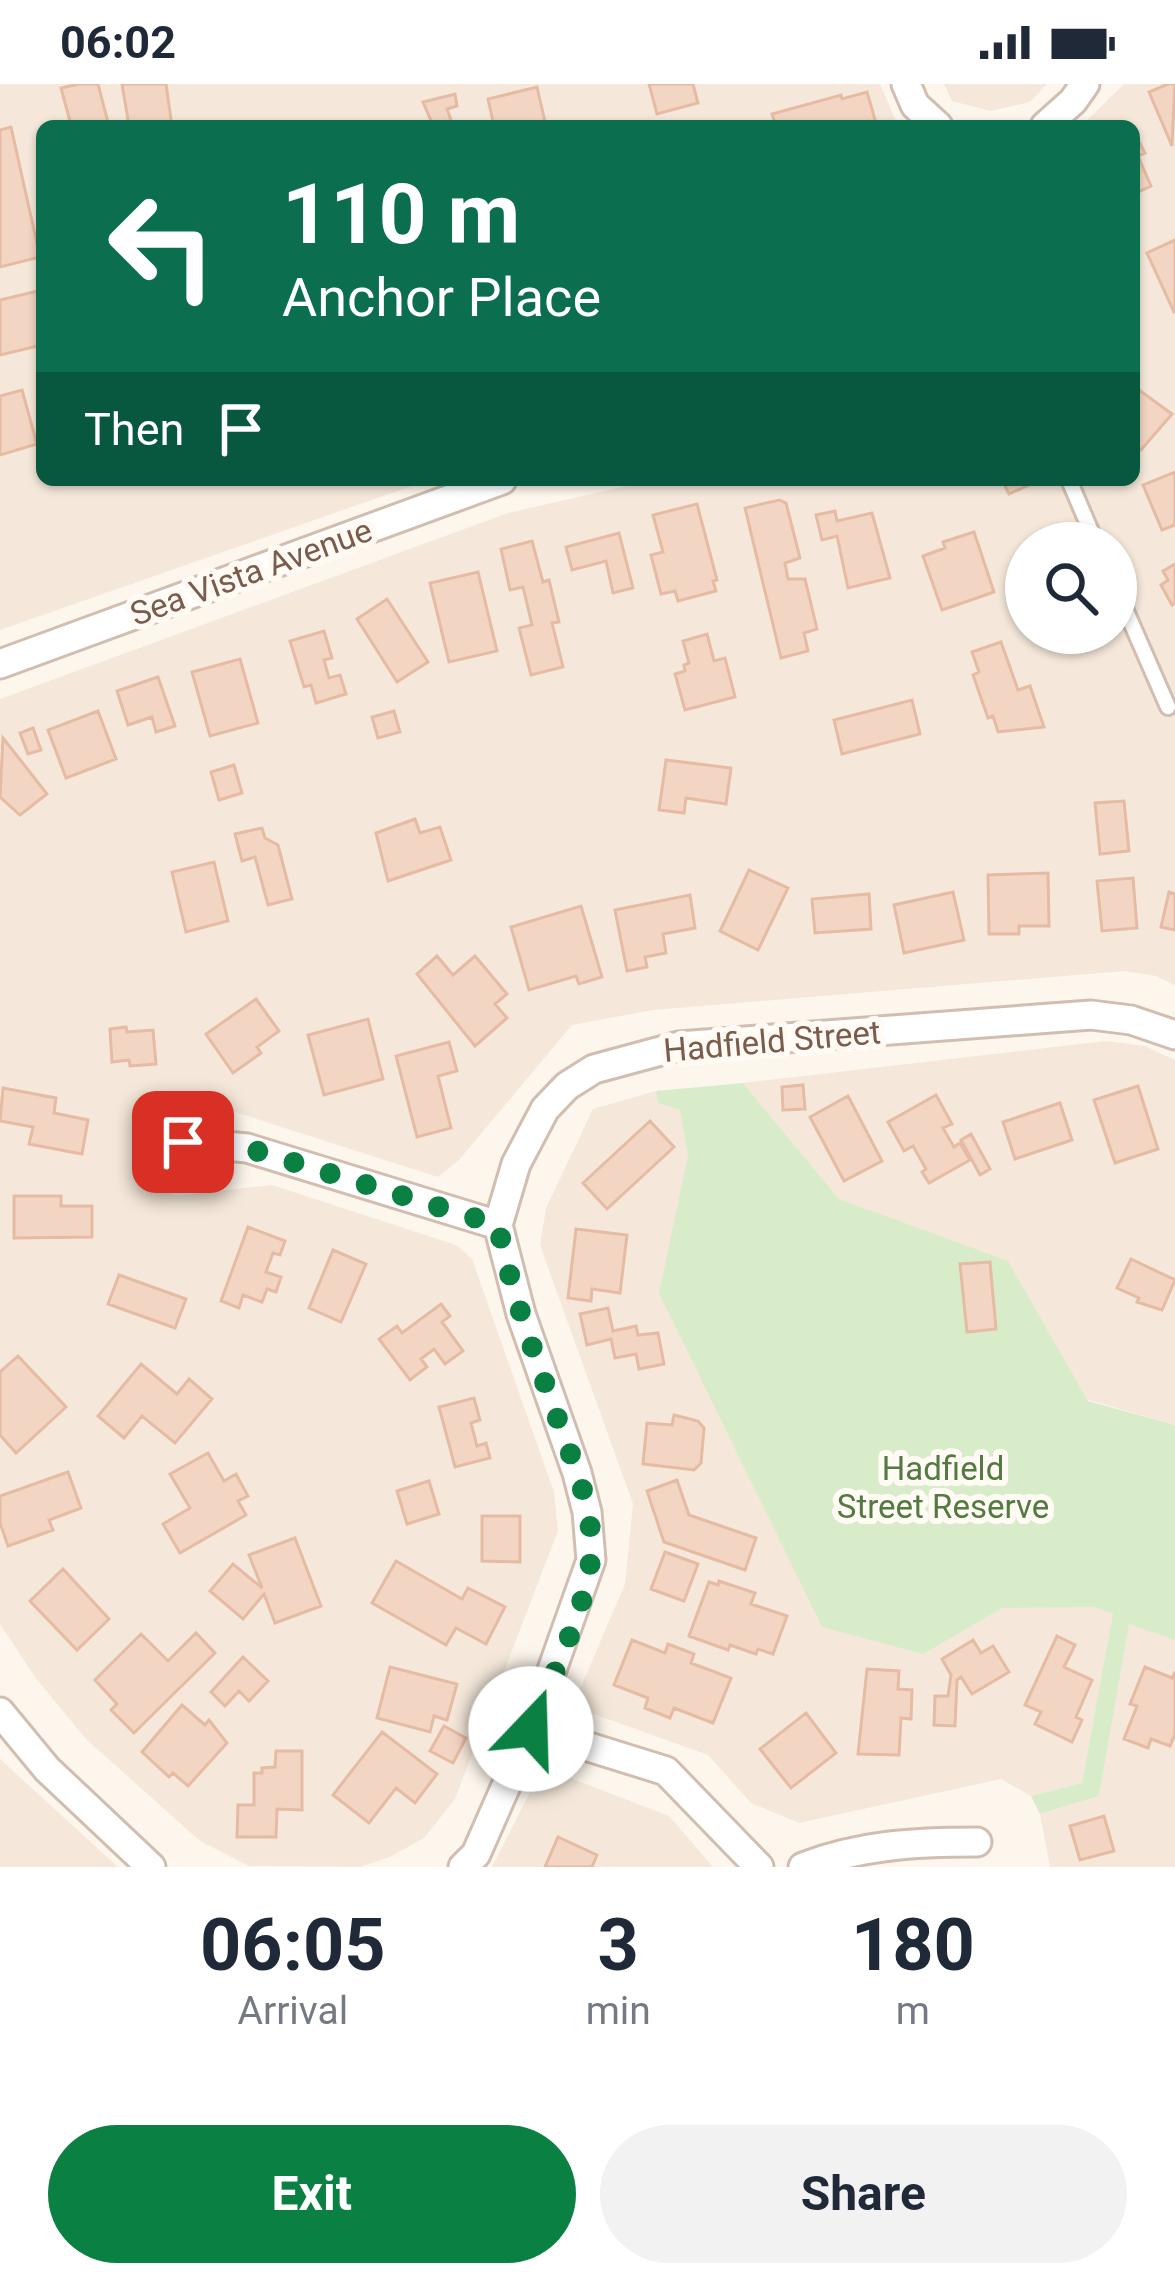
<!DOCTYPE html>
<html lang="en">
<head>
<meta charset="utf-8">
<style>
  :root { --surface:#fff; --page:#f2f2f3; --text:#1f2937; --muted:#747a83; --accent:#0b8043 }
  body { margin:0; font-family:Roboto,sans-serif; background:var(--page); color:var(--text); height:100vh; display:flex; flex-direction:column; font-size:45px; white-space:nowrap }
  * { box-sizing:border-box; margin:0 }
  p { font-size:39px; color:var(--muted) }
  .icon { flex:none; width:66px; height:66px; fill:none; stroke:currentColor; stroke-width:2; stroke-linecap:round; stroke-linejoin:round }
  .map { position:relative; height:1783px; overflow:hidden }
  .details { display:flex; flex-direction:column; background:var(--surface); flex:1 }
  .details>* { flex:none }
  .guide { position:absolute; left:36px; top:36px; width:1104px; height:366px; border-radius:18px; box-shadow:0 3px 9px #0004; background:#0b6e4f; color:#fff; overflow:hidden }
  .buttons { position:absolute; left:1005px; top:438px; display:grid; gap:24px }
  .buttons a { display:grid; place-items:center; width:132px; height:132px; border-radius:50%; background:var(--surface); box-shadow:0 3px 9px #0004; font-size:60px }
  .pin { position:absolute; display:grid; place-items:center; width:102px; height:102px; color:#fff; margin:-51px; border-radius:24px; box-shadow:0 6px 18px #0006 }
  .me { position:absolute; width:132px; margin:-66px; rotate:21deg; stroke-linejoin:round; filter:drop-shadow(0 0 9px #0008) }
  .turn { display:flex; align-items:center; gap:42px; height:252px; padding:0 48px; font-size:54px }
  .turn .icon { width:156px; height:156px; stroke-width:2.5 }
  .turn b { display:block; font-size:84px; line-height:102px }
  .then { display:flex; align-items:center; height:114px; padding:0 48px; background:#0003; gap:24px; font-size:45px }
  .eta { display:flex; justify-content:space-evenly; align-items:center; height:204px; text-align:center }
  .eta b { font-size:72px; font-weight:700; line-height:84px }
  .action { display:flex; gap:24px; margin-top:auto; padding:24px 48px }
  .action a { flex:1; height:138px; border-radius:72px; background:var(--accent); color:#fff; font-size:48px; font-weight:700; line-height:138px; text-align:center }
  .action a+a { background:var(--page); color:var(--text) }
  .status { display:flex; justify-content:space-between; align-items:center; height:84px; padding:0 60px; background:var(--surface); direction:ltr }
  .status svg { height:33px; fill:currentColor }
  .map>svg:first-child { display:block }
  .residential { fill:#f5e8da; fill-rule:evenodd }
  .green { fill:#d8ecc9 }
  .building { fill:#f3d5c3; stroke:#e6bba3; stroke-width:3 }
  .lines { fill:none; stroke-linecap:round; stroke-linejoin:round }
  .lane-casing { stroke:#d1beb0; stroke-width:20 }
  .street-casing { stroke:#d1beb0; stroke-width:33 }
  .lane { stroke:#fff; stroke-width:14 }
  .street { stroke:#fff; stroke-width:27 }
  .route { stroke:#0b8043; stroke-width:21; stroke-dasharray:0 37.8 }
  .labels { text-anchor:middle; dominant-baseline:central; stroke-width:12; stroke-linejoin:round; paint-order:stroke }
  .street-label { font-size:33px; fill:#7a5c4d; stroke:#fffaf3 }
  .park-label { font-size:33px; fill:#537a41; stroke:#fffaf3 }
</style>
</head>
<body>
<div class="status"><b>06:02</b><svg viewBox="0 0 49 12"><path d="M0 12V9h3v3zM5 12V6h3v6zM10 12V3h3v9zM15 12V0h3v12zM26 1h20v11H26zM47 4h2v5h-2z"/></svg></div>
<div class="map">
<svg width="1175" height="1783" viewBox="0 0 1175 1783">
  <rect width="100%" height="100%" fill="#fdf6ec"/>
  <path class="residential" d="M 0,0 L 880,0 L 898,42 L 42,42 L 42,396 L 429,396 L 0,546 Z
    M 944,0 L 1047,0 L 1030,18 L 990,27 L 952,17 Z
    M 1124,0 L 1175,0 L 1175,901 L 1156,892 L 1124,887 L 653,926 L 572,941 L 459,1076 L 438,1093 L 194,1015 L 159,1020 L 136,1045 L 134,1079 L 146,1096 L 176,1112 L 272,1101 L 456,1161 L 472,1175 L 554,1408 L 558,1447 L 455,1715 L 424,1754 L 390,1773 L 360,1783 L 249,1782 L 200,1757 L 86,1655 L 35,1593 L 0,1540 L 0,615 L 508,429 L 653,396 L 1134,396 L 1134,42 L 1081,42 ZM 1026,459 L 1116,459 L 1116,549 L 1026,549 Z
    M 1106,957 L 1145,962 L 1175,976 L 1175,1341 L 979,1284 L 743,999 Z
    M 656,1007 L 659,1019 L 684,1027 L 1115,1523 L 1082,1699 L 1031,1712 L 1001,1695 L 799,1739 L 751,1719 L 708,1671 L 588,1628 L 580,1605 L 625,1500 L 633,1420 L 540,1161 L 546,1124 L 593,1025 Z
    M 1175,1523 L 1175,1783 L 1050,1783 L 1040,1730 L 1099,1712 L 1131,1524 Z
    M 0,1675 L 118,1783 L 0,1783 Z
    M 555,1688 L 669,1732 L 713,1783 L 492,1783 L 530,1708 Z"/>
  <path class="green" d="M 743,999 L 839,1115 L 1008,1177 L 1088,1317 L 1175,1341 L 1175,1556 L 1129,1540 L 1099,1712 L 1040,1730 L 1031,1712 L 1082,1699 L 1113,1530 L 1094,1523 L 1002,1524 L 923,1570 L 822,1543 L 659,1209 L 688,1072 L 680,1026 L 658,1019 L 656,1007 Z"/>
  <path class="building" d="M 79,0 L 98,0 L 109,42 L 67,42 L 71,41 L 61,4 Z
    M 122,0 L 166,0 L 172,42 L 129,42 Z
    M 649,0 L 693,0 L 698,19 L 657,30 Z
    M 1168,0 L 1175,0 L 1172,62 L 1149,8 Z
    M 537,3 L 546,42 L 494,42 L 488,15 Z
    M 867,8 L 876,39 L 776,42 L 772,30 L 841,11 L 842,15 Z
    M 455,10 L 457,22 L 447,25 L 453,42 L 420,42 L 432,39 L 423,18 Z
    M 11,43 L 40,173 L 0,183 L 0,46 Z
    M 1134,48 L 1145,69 L 1138,72 L 1151,102 L 1134,110 Z
    M 1175,156 L 1175,228 L 1174,228 L 1147,169 Z
    M 42,206 L 42,261 L 0,271 L 0,216 Z
    M 22,306 L 37,360 L 0,371 L 0,312 Z
    M 1139,306 L 1172,330 L 1141,366 L 1134,361 L 1134,308 Z
    M 1175,388 L 1175,441 L 1162,446 L 1143,401 Z
    M 1002,396 L 1037,396 L 1038,397 L 1009,410 Z
    M 779,416 L 786,419 L 800,474 L 785,479 L 788,495 L 805,495 L 817,545 L 804,549 L 808,567 L 781,574 L 745,424 Z
    M 697,420 L 717,496 L 713,497 L 716,507 L 678,517 L 675,507 L 661,510 L 651,471 L 663,468 L 653,431 Z
    M 835,427 L 837,437 L 872,429 L 890,494 L 848,504 L 837,452 L 822,456 L 816,431 Z
    M 974,448 L 994,508 L 942,526 L 923,472 L 945,464 L 943,458 Z
    M 619,449 L 633,504 L 613,509 L 606,477 L 572,486 L 566,463 Z
    M 532,457 L 543,498 L 549,496 L 559,538 L 552,539 L 563,583 L 531,591 L 519,544 L 532,541 L 523,503 L 510,506 L 501,465 Z
    M 1175,480 L 1175,519 L 1172,521 L 1161,501 L 1168,496 L 1163,487 Z
    M 478,488 L 497,567 L 449,578 L 430,499 Z
    M 387,515 L 428,578 L 397,598 L 357,535 Z
    M 324,547 L 332,574 L 324,576 L 329,594 L 340,591 L 346,610 L 316,619 L 311,601 L 304,603 L 290,557 Z
    M 707,550 L 714,577 L 725,574 L 735,613 L 685,626 L 675,590 L 685,587 L 684,581 L 689,579 L 683,557 Z
    M 1001,558 L 1018,606 L 1030,602 L 1044,643 L 998,648 L 993,632 L 988,634 L 973,591 L 979,588 L 972,568 Z
    M 240,575 L 258,639 L 210,652 L 192,588 Z
    M 158,593 L 175,642 L 156,648 L 152,633 L 128,641 L 117,607 Z
    M 912,616 L 920,650 L 842,670 L 834,636 Z
    M 98,627 L 116,675 L 66,694 L 48,646 Z
    M 394,627 L 400,648 L 378,654 L 372,633 Z
    M 33,644 L 41,666 L 28,670 L 20,649 Z
    M 3,654 L 47,710 L 20,731 L 0,713 Z
    M 666,676 L 731,684 L 726,720 L 686,714 L 684,729 L 659,726 Z
    M 234,681 L 242,709 L 219,716 L 211,688 Z
    M 1124,717 L 1129,767 L 1100,770 L 1095,719 Z
    M 415,735 L 420,749 L 440,743 L 451,776 L 388,797 L 376,749 Z
    M 262,744 L 265,754 L 278,761 L 292,815 L 268,821 L 255,773 L 242,777 L 235,750 Z
    M 214,778 L 228,837 L 186,848 L 172,788 Z
    M 749,786 L 788,804 L 758,866 L 720,847 Z
    M 1048,789 L 1049,842 L 1019,842 L 1019,850 L 989,850 L 988,791 Z
    M 1133,794 L 1137,844 L 1102,847 L 1097,797 Z
    M 953,808 L 964,856 L 904,869 L 894,821 Z
    M 1169,808 L 1175,810 L 1175,846 L 1161,843 Z
    M 869,810 L 871,845 L 815,849 L 812,815 Z
    M 690,811 L 695,844 L 663,850 L 666,869 L 645,873 L 647,883 L 627,887 L 615,826 Z
    M 581,822 L 602,893 L 579,900 L 576,892 L 529,906 L 511,843 Z
    M 437,872 L 453,891 L 475,872 L 507,910 L 495,920 L 507,934 L 475,962 L 417,890 Z
    M 256,915 L 279,947 L 257,963 L 261,969 L 233,989 L 206,950 Z
    M 368,935 L 383,995 L 324,1011 L 308,951 Z
    M 126,943 L 127,948 L 153,946 L 156,980 L 130,982 L 129,976 L 112,978 L 110,945 Z
    M 449,958 L 457,987 L 438,992 L 451,1044 L 417,1053 L 396,972 Z
    M 803,1001 L 805,1025 L 783,1026 L 782,1003 Z
    M 1138,1002 L 1158,1065 L 1115,1079 L 1094,1016 Z
    M 3,1004 L 56,1014 L 54,1029 L 88,1036 L 82,1070 L 29,1060 L 33,1043 L 0,1037 Z
    M 936,1011 L 952,1040 L 943,1044 L 954,1063 L 960,1059 L 970,1076 L 929,1099 L 922,1088 L 926,1085 L 913,1062 L 904,1067 L 888,1038 Z
    M 848,1012 L 882,1077 L 844,1097 L 810,1033 Z
    M 1060,1019 L 1072,1056 L 1015,1075 L 1003,1038 Z
    M 650,1037 L 674,1063 L 607,1125 L 583,1099 Z
    M 971,1050 L 990,1085 L 980,1091 L 961,1056 Z
    M 14,1112 L 61,1112 L 61,1122 L 92,1122 L 92,1153 L 14,1154 Z
    M 248,1143 L 285,1157 L 280,1171 L 273,1169 L 266,1188 L 281,1193 L 276,1208 L 267,1205 L 262,1218 L 243,1211 L 239,1224 L 221,1217 Z
    M 576,1145 L 627,1151 L 620,1209 L 592,1205 L 591,1217 L 568,1214 Z
    M 333,1166 L 366,1180 L 341,1238 L 309,1224 Z
    M 1131,1175 L 1175,1196 L 1162,1226 L 1137,1218 L 1139,1214 L 1117,1204 Z
    M 990,1178 L 996,1245 L 967,1248 L 960,1180 Z
    M 119,1191 L 186,1215 L 175,1244 L 108,1220 Z
    M 441,1220 L 450,1232 L 442,1238 L 463,1267 L 445,1280 L 434,1265 L 421,1275 L 427,1283 L 410,1296 L 379,1255 L 397,1242 L 402,1249 Z
    M 608,1224 L 613,1247 L 636,1242 L 638,1251 L 658,1249 L 664,1280 L 639,1285 L 636,1270 L 615,1274 L 611,1255 L 587,1261 L 580,1230 Z
    M 18,1272 L 66,1323 L 16,1369 L 0,1351 L 0,1288 Z
    M 141,1280 L 177,1310 L 189,1295 L 212,1315 L 175,1359 L 142,1332 L 124,1354 L 98,1332 Z
    M 474,1314 L 480,1336 L 471,1339 L 477,1362 L 486,1359 L 490,1374 L 455,1383 L 439,1323 Z
    M 674,1331 L 698,1337 L 704,1344 L 701,1379 L 694,1386 L 643,1380 L 647,1339 L 672,1341 Z
    M 208,1369 L 224,1397 L 236,1390 L 248,1412 L 238,1417 L 246,1431 L 180,1469 L 163,1440 L 190,1424 L 170,1390 Z
    M 68,1388 L 81,1424 L 49,1436 L 53,1446 L 8,1462 L 0,1439 L 0,1412 Z
    M 677,1396 L 689,1431 L 756,1454 L 745,1486 L 664,1458 L 647,1407 Z
    M 429,1397 L 439,1430 L 407,1440 L 397,1407 Z
    M 482,1432 L 520,1432 L 520,1478 L 482,1477 Z
    M 295,1454 L 321,1522 L 275,1539 L 264,1510 L 243,1535 L 210,1507 L 233,1480 L 262,1504 L 249,1471 Z
    M 665,1468 L 698,1480 L 684,1517 L 651,1505 Z
    M 396,1477 L 462,1515 L 468,1504 L 505,1523 L 486,1560 L 456,1544 L 446,1561 L 372,1519 Z
    M 63,1485 L 109,1535 L 77,1566 L 30,1517 Z
    M 719,1497 L 755,1509 L 751,1520 L 787,1532 L 773,1570 L 758,1565 L 756,1570 L 730,1561 L 728,1566 L 689,1552 L 709,1498 L 718,1501 Z
    M 196,1549 L 215,1569 L 134,1649 L 111,1626 L 117,1620 L 95,1596 L 141,1550 L 168,1577 Z
    M 1057,1552 L 1075,1561 L 1064,1583 L 1092,1596 L 1076,1633 L 1082,1636 L 1072,1658 L 1035,1640 L 1041,1628 L 1025,1621 Z
    M 632,1556 L 665,1569 L 668,1560 L 694,1570 L 691,1579 L 731,1594 L 713,1639 L 674,1624 L 670,1634 L 645,1624 L 648,1614 L 614,1601 Z
    M 973,1556 L 981,1569 L 993,1562 L 1009,1588 L 972,1610 L 961,1593 L 957,1596 L 955,1642 L 934,1641 L 935,1612 L 948,1612 L 951,1591 L 942,1575 Z
    M 243,1573 L 268,1597 L 249,1617 L 239,1607 L 225,1622 L 211,1608 Z
    M 390,1583 L 457,1600 L 447,1636 L 434,1632 L 430,1648 L 377,1634 Z
    M 1145,1583 L 1172,1594 L 1175,1588 L 1175,1650 L 1170,1662 L 1151,1655 L 1148,1664 L 1124,1655 L 1137,1622 L 1130,1620 Z
    M 867,1585 L 899,1587 L 898,1605 L 912,1606 L 911,1635 L 901,1634 L 899,1671 L 858,1670 Z
    M 182,1621 L 205,1641 L 209,1636 L 227,1659 L 188,1702 L 173,1689 L 169,1693 L 142,1668 Z
    M 806,1629 L 836,1669 L 791,1704 L 760,1665 Z
    M 444,1642 L 466,1654 L 453,1679 L 430,1667 Z
    M 382,1648 L 437,1690 L 415,1719 L 396,1704 L 369,1739 L 333,1711 Z
    M 276,1667 L 302,1667 L 302,1726 L 277,1725 L 276,1753 L 237,1753 L 238,1721 L 254,1721 L 254,1689 L 262,1689 L 262,1684 L 275,1683 Z
    M 1104,1732 L 1114,1767 L 1080,1776 L 1070,1742 Z
    M 558,1753 L 597,1771 L 592,1783 L 545,1783 Z"/>
  <g class="lines">
    <g class="lane-casing">
      <path id="lane" d="M 1069,396 L 1096,459
        M 1116,504 L 1168,623"/>
    </g>
    <g class="street-casing">
      <path id="street" d="M 906,0 L 915,21 L 938,42
        M 1045,42 L 1073,17 L 1085,0
        M 0,580 L 502,396
        M 183,1058 L 247,1064 L 498,1141
        M 0,1628 L 47,1685 L 151,1783
        M 531,1645 L 666,1687 L 759,1783
        M 463,1783 L 476,1770 L 531,1645 L 591,1476 L 587,1428 L 577,1389 L 521,1230 L 498,1141 L 516,1080 L 545,1025 L 567,1002 L 594,985 L 679,962 L 1091,931 L 1131,936 L 1175,951
        M 803,1783 C 860,1761 915,1758 977,1758"/>
    </g>
    <use href="#lane" class="lane"/>
    <use href="#street" class="street"/>
  </g>
  <g class="lines">
    <path class="route" d="M 183,1058 L 247,1064 L 498,1141 C 511,1208 535,1271 558,1336 C 573,1378 594,1424 591,1470 C 589,1519 550,1597 531,1645"/>
  </g>
  <g class="labels">
    <g class="street-label">
      <text transform="translate(251 488) rotate(-20)">Sea Vista Avenue</text>
      <text transform="translate(772 957) rotate(-5)">Hadfield Street</text>
    </g>
    <g class="park-label">
      <text x="943" y="1384">Hadfield<tspan x="943" dy="38">Street Reserve</tspan></text>
    </g>
  </g>
</svg>
<div class="buttons">
<a><svg class="icon" aria-label="search" viewBox="0 0 24 24"><circle cx="10" cy="10" r="6"/><path d="M15 15l6 6"/></svg></a>
</div>
<div class="pin" style="left:183px;top:1058px;background:#d93025"><svg class="icon" aria-label="arrive" viewBox="0 0 24 24"><path d="M6 21V4h12l-3 4 3 4H6"/></svg></div>
<svg class="me" style="left:531px;top:1645px" viewBox="-20 -20 40 40"><circle r="19" fill="#fff"/><path d="M0-13L10 11 0 6-10 11z" fill="#0b8043"/></svg>
<div class="guide">
<div class="turn"><svg class="icon" aria-label="left" viewBox="0 0 24 24"><path d="M17 20v-9H6M10 6l-5 5 5 5"/></svg><div><b>110 m</b>Anchor Place</div></div>
<div class="then">Then<svg class="icon" aria-label="arrive" viewBox="0 0 24 24"><path d="M6 21V4h12l-3 4 3 4H6"/></svg></div>
</div>
</div>
<section class="details">
<div class="eta">
<div><b>06:05</b><p>Arrival</p></div>
<div><b>3</b><p>min</p></div>
<div><b>180</b><p>m</p></div>
</div>
<div class="action"><a>Exit</a><a>Share</a></div>
</section>
</body>
</html>
